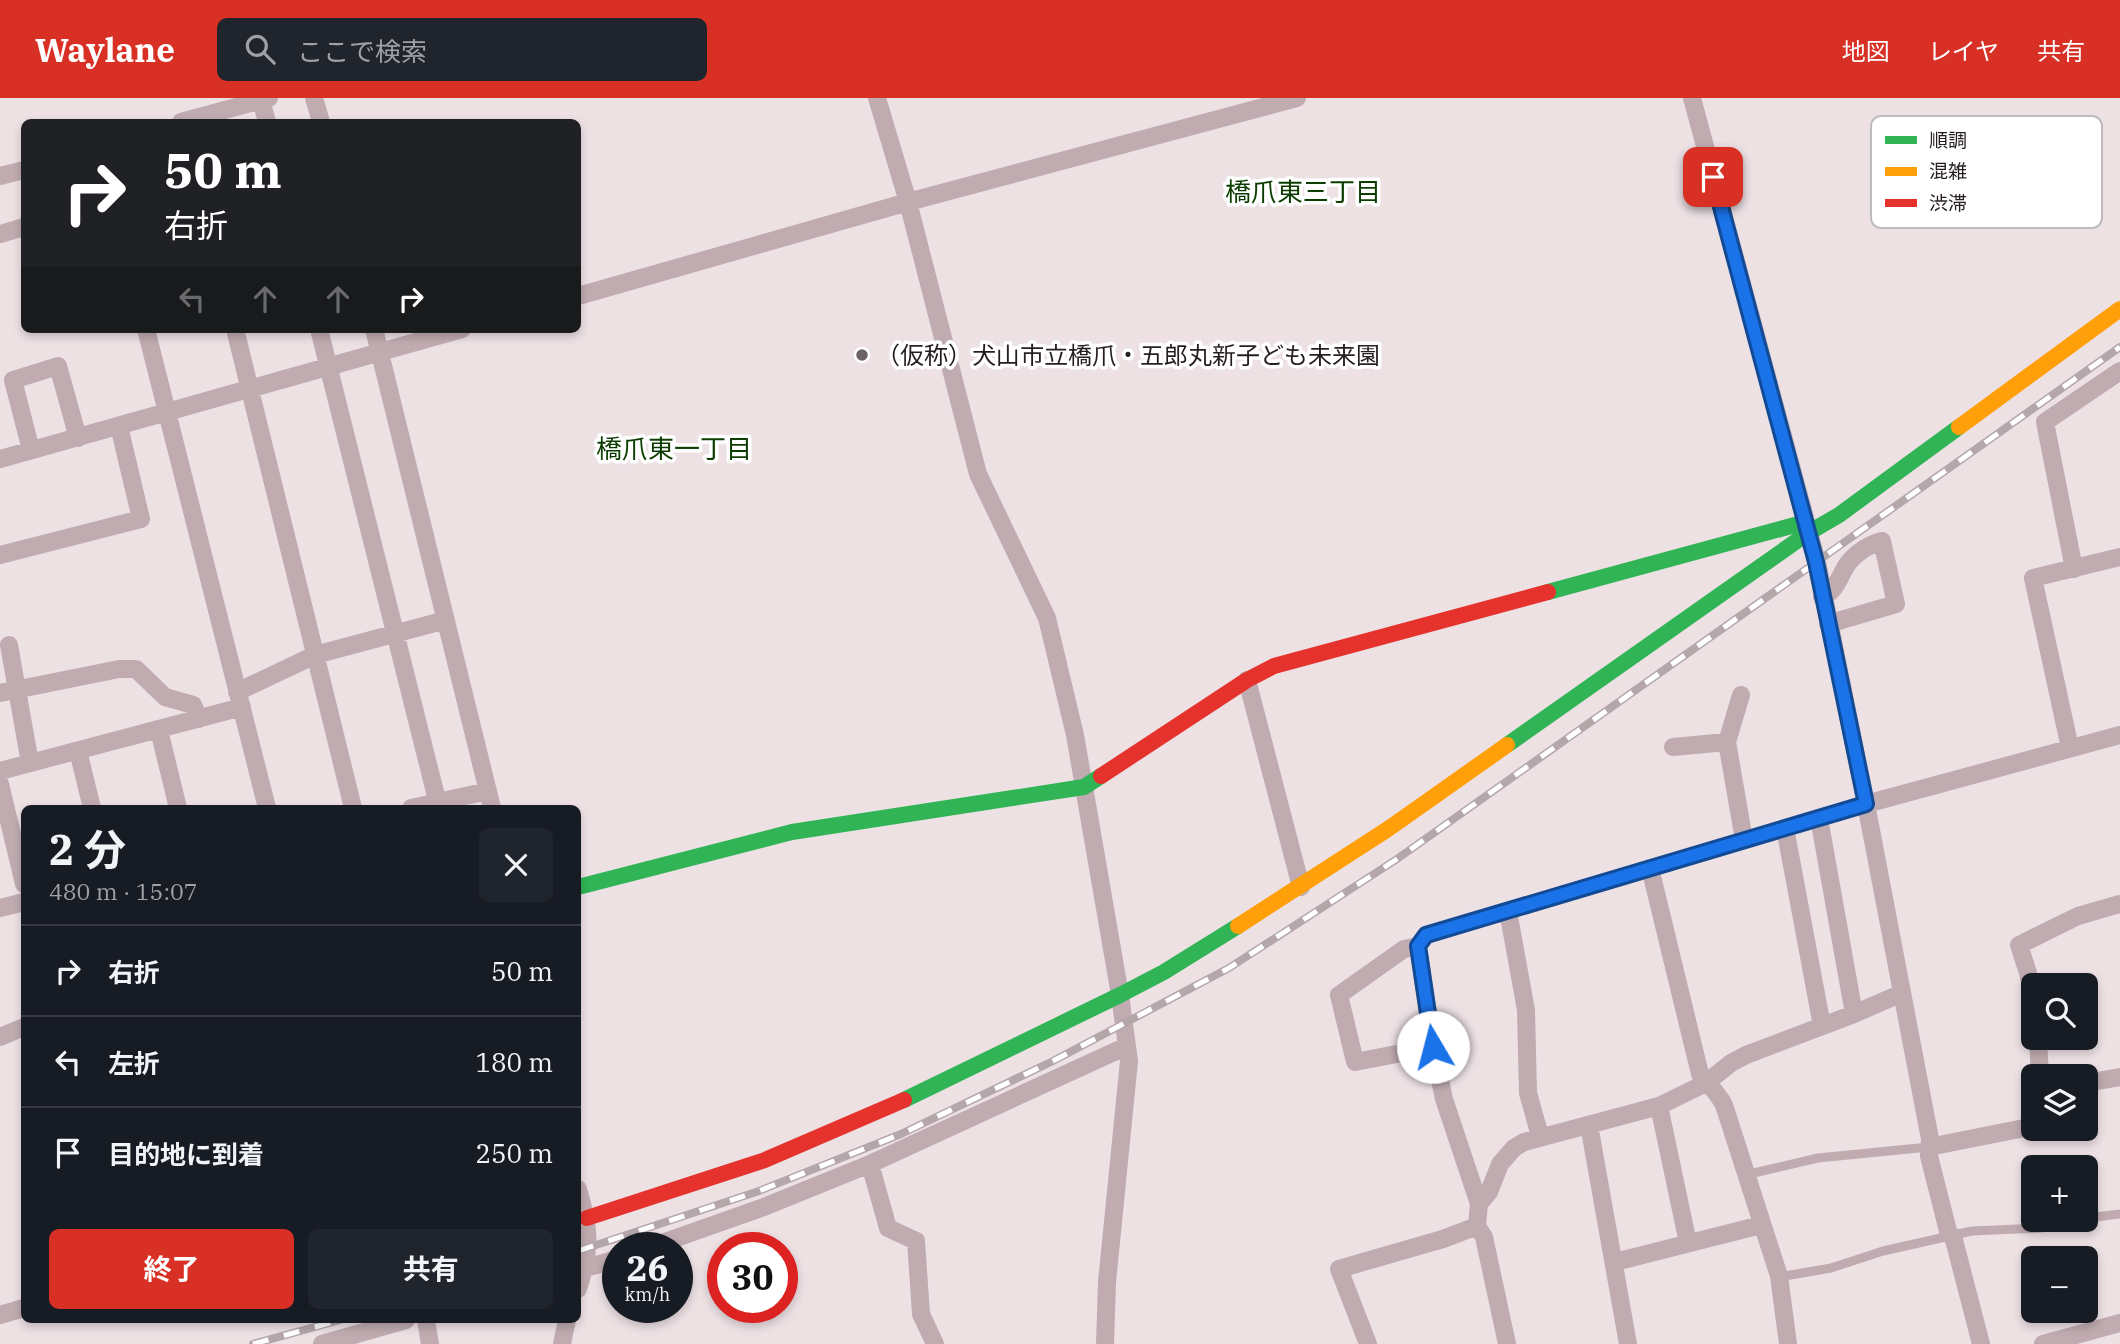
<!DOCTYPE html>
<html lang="ja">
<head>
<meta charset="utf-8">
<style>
  :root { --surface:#171b24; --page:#20242c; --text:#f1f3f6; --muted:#9ea1a6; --line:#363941; --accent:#d93025 }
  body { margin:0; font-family:"IBM Plex Serif","Noto Sans JP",serif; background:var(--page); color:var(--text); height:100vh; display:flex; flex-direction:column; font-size:26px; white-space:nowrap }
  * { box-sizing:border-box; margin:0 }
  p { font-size:23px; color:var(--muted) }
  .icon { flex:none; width:38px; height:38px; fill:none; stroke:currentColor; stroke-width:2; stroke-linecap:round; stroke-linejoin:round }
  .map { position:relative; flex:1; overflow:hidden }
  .side { position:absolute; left:21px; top:707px; width:560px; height:518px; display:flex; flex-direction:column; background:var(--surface); border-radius:10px; box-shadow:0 4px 10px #0003 }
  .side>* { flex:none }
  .top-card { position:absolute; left:21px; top:21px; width:560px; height:214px; border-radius:10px; box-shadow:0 4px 10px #0003; background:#202124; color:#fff; overflow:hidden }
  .buttons { position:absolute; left:2021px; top:875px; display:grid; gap:14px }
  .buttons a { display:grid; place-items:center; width:77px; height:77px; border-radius:10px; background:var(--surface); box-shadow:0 4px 10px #0003; font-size:35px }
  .speed { position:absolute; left:602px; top:1134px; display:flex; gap:14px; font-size:35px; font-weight:700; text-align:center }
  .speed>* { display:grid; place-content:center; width:91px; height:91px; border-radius:50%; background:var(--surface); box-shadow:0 4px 10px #0003; line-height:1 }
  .speed small { font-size:18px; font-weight:400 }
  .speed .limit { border:10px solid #d22; background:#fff; color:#111 }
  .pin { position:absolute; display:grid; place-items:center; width:60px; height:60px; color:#fff; margin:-30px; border-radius:14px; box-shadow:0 4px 10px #0006 }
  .me { position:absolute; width:77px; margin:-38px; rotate:352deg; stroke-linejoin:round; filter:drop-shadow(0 0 5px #0008) }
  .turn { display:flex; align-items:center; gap:24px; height:147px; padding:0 28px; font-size:32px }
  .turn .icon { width:91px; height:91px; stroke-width:2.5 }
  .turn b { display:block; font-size:49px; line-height:60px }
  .lanes { display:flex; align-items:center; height:66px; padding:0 28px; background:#0003; justify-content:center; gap:35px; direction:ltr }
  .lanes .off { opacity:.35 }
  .round { display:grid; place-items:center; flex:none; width:74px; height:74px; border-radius:10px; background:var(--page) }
  .summary { display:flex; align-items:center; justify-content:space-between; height:119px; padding:0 28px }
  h1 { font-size:42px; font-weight:700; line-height:52px }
  .primary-button { display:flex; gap:14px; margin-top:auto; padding:14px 28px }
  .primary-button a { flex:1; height:80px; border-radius:10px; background:var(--accent); color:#fff; font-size:28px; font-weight:700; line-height:80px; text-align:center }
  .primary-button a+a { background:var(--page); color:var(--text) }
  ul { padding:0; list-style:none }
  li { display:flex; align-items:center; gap:21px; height:91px; padding:0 28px; border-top:2px solid var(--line) }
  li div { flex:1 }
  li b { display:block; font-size:26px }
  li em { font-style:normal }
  header { display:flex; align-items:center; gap:42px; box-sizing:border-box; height:98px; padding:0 35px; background:var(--accent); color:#fff }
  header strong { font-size:33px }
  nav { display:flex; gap:38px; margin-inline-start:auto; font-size:24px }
  .search { width:490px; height:63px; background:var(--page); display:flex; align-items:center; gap:18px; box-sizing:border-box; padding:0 24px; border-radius:10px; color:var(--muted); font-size:26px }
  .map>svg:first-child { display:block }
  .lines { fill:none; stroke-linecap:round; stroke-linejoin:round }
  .lane { stroke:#bfabb0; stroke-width:9 }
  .street { stroke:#bfabb0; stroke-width:18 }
  .fast { stroke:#30b455; stroke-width:16 }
  .slow { stroke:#ff9f0a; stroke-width:16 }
  .jam { stroke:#e5322d; stroke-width:16 }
  .rail-casing { stroke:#b4a6a9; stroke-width:8 }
  .rail { stroke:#fff; stroke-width:5; stroke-dasharray:16; stroke-linecap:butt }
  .route-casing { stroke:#114b97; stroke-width:18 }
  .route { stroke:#1a73e8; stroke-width:12 }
  .poi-dot { fill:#6c6264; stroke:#fff; stroke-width:2.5 }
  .labels { text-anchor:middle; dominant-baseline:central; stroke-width:7; stroke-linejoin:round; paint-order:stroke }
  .poi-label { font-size:24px; fill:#261d1f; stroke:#fff; text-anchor:start }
  .neighbourhood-label { font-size:26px; fill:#0b3c00; stroke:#fff }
  .key { fill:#fff; stroke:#bebbbc; stroke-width:2 }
  .key-label { font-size:19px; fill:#261d1f }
</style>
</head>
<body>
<header>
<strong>Waylane</strong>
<div class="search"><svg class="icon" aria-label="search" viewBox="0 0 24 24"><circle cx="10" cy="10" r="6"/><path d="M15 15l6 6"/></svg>ここで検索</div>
<nav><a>地図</a><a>レイヤ</a><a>共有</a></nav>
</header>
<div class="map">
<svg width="2120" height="1246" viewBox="0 0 2120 1246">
  <rect width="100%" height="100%" fill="#ede1e4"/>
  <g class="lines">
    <path class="lane" d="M 1745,1077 L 1818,1060 L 1929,1049
      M 2086,1120 L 2120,1116
      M 1779,1179 L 1831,1170 L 1883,1153 L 1972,1133 L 2042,1130 L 2074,1122"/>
    <path class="street" d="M 314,0 L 321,24
      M 877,0 L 908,104 L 978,376 L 1047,520 L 1075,637 L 1120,897 L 1129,963 L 1107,1184 L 1105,1246
      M 1692,0 L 1817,464 L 1866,706 L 1930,1041 L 1929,1058 L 1948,1133 L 1954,1142 L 1981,1246
      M 261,2 L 267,24
      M 181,24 L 269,0
      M 0,78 L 24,72
      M 0,136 L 24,129
      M 578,198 L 908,104 L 1297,0
      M 146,231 L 267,710
      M 235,231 L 353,710
      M 319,231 L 439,710
      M 374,231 L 492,710
      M 31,352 L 13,282 L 58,268 L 78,340
      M 0,361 L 462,231
      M 0,457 L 141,421 L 119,328
      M 2074,471 L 2045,324 L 2120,273
      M 1822,499 C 1837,494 1840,475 1849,464 C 1857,454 1870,446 1882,443 L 1896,506 L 1828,526
      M 9,547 L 30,665
      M 1247,582 L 1301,789
      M 237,594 L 315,557 L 446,522
      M 0,595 L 119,571 L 136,571 L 165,599 L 193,607 L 199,621
      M 1741,597 L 1727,644 L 1744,742
      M 159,632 L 178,710
      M 1673,649 L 1727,644
      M 2070,650 L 2033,480 L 2120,459
      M 78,653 L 92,710
      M 0,673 L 242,609
      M 0,686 L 24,786
      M 411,710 L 488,693
      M 1819,720 L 1854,916
      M 1785,730 L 1822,928
      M 1650,770 L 1700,976 C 1709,988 1716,992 1724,1007 L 1779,1178 L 1788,1246
      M 0,810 L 24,804
      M 1508,813 L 1526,912 L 1528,995 L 1540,1038
      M 1418,848 L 1404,851 L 1339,897 L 1355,964 L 1433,949
      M 2034,901 L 2028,875 L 2019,847 L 2078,818 L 2120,806
      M 0,939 L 24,929
      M 2038,940 L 2040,978
      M 2086,985 L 2120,979
      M 1659,1008 L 1688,1145
      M 1589,1027 L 1628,1246
      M 1929,1049 L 2034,1028
      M 870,1066 L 888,1130 L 916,1143 L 921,1216 L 935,1246
      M 578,1091 C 590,1131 591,1151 578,1191
      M 1479,1106 L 1444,1001 L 1433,949 L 1418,848 L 1426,837 L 1866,706 L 2120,637
      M 1477,1128 L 1479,1106 L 1489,1094 L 1500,1066 L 1514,1050 L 1524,1044 L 1659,1008 L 1706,985 L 1731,965 L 1746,957 L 1854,916 L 1902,895
      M 648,1150 L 764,1109 L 870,1066 L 1127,948
      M 1615,1164 L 1761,1127
      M 578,1172 L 618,1161
      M 0,1217 L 24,1210
      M 426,1222 L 430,1246
      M 322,1246 L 406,1222
      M 562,1246 L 567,1222
      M 1368,1246 L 1339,1171 L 1443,1141 L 1477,1128 L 1484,1139 L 1507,1246
      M 2043,1246 L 2120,1225"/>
    <path class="fast" d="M 1548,494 L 1806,424
      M 1507,647 L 1808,435 L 1839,417 L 1959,329
      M 578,789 L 792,734 L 1084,689 L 1101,678
      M 904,1002 L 1120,897 L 1164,874 L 1238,828"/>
    <path class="slow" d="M 1959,329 L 2120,211
      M 1238,828 L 1388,731 L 1507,647"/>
    <path class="jam" d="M 1101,678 L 1247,582 L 1274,568 L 1548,494
      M 587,1120 L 765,1062 L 904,1002"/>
    <g class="rail-casing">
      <path id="rail" d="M 578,1153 L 759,1093 L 901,1036 L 1053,963 L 1229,870 L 1397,761 L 2120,249
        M 253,1246 L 340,1222"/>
    </g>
    <use href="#rail" class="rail"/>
  </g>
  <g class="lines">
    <g class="route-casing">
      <path id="route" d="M 1433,949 L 1418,848 L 1426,837 L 1866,706 L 1816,464 L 1713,79"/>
    </g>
    <use href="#route" class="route"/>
  </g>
  <circle class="poi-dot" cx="862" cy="257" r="7"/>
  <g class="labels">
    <g class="poi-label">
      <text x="876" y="257">（仮称）犬山市立橋爪・五郎丸新子ども未来園</text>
    </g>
    <g class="neighbourhood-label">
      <text x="1303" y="93">橋爪東三丁目</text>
      <text x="674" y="350">橋爪東一丁目</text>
    </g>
  </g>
  <rect x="1871" y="18" width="231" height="112" rx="10" class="key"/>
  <rect x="1885" y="38" width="32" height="8" fill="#30b455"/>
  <rect x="1885" y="69" width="32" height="9" fill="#ff9f0a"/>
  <rect x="1885" y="101" width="32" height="8" fill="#e5322d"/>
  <g class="key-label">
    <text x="1929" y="49">順調</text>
    <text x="1929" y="80">混雑</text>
    <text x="1929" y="112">渋滞</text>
  </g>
</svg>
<div class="buttons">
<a><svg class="icon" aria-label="search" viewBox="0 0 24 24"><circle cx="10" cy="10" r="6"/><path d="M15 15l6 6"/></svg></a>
<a><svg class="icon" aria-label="layers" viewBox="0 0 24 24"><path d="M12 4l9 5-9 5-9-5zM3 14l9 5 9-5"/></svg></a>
<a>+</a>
<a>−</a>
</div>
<div class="speed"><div>26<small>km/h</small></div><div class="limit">30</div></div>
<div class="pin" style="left:1713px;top:79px;background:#d93025"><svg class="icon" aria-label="arrive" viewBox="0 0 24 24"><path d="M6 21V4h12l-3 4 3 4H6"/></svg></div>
<svg class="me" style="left:1433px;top:949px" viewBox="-20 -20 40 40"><circle r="19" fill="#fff"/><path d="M0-13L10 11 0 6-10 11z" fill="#1a73e8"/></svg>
<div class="top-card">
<div class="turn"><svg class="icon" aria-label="right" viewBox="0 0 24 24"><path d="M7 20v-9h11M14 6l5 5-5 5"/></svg><div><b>50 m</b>右折</div></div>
<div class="lanes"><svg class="icon off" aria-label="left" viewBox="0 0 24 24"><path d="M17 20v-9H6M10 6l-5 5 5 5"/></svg><svg class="icon off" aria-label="ahead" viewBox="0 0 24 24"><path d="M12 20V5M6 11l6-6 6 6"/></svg><svg class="icon off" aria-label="ahead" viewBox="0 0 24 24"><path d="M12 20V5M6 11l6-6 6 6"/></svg><svg class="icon" aria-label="right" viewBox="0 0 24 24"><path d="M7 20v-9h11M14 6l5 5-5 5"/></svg></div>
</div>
<section class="side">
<div class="summary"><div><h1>2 分</h1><p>480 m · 15:07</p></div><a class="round"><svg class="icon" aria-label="close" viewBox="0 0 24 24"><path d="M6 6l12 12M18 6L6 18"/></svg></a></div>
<ul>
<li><svg class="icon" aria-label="right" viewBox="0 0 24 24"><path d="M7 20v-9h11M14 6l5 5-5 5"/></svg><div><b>右折</b></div><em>50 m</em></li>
<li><svg class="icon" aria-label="left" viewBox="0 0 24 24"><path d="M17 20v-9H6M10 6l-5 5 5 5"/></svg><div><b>左折</b></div><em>180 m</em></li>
<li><svg class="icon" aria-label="arrive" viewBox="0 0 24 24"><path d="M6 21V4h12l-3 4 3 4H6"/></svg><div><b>目的地に到着</b></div><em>250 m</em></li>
</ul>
<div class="primary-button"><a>終了</a><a>共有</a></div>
</section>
</div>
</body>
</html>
